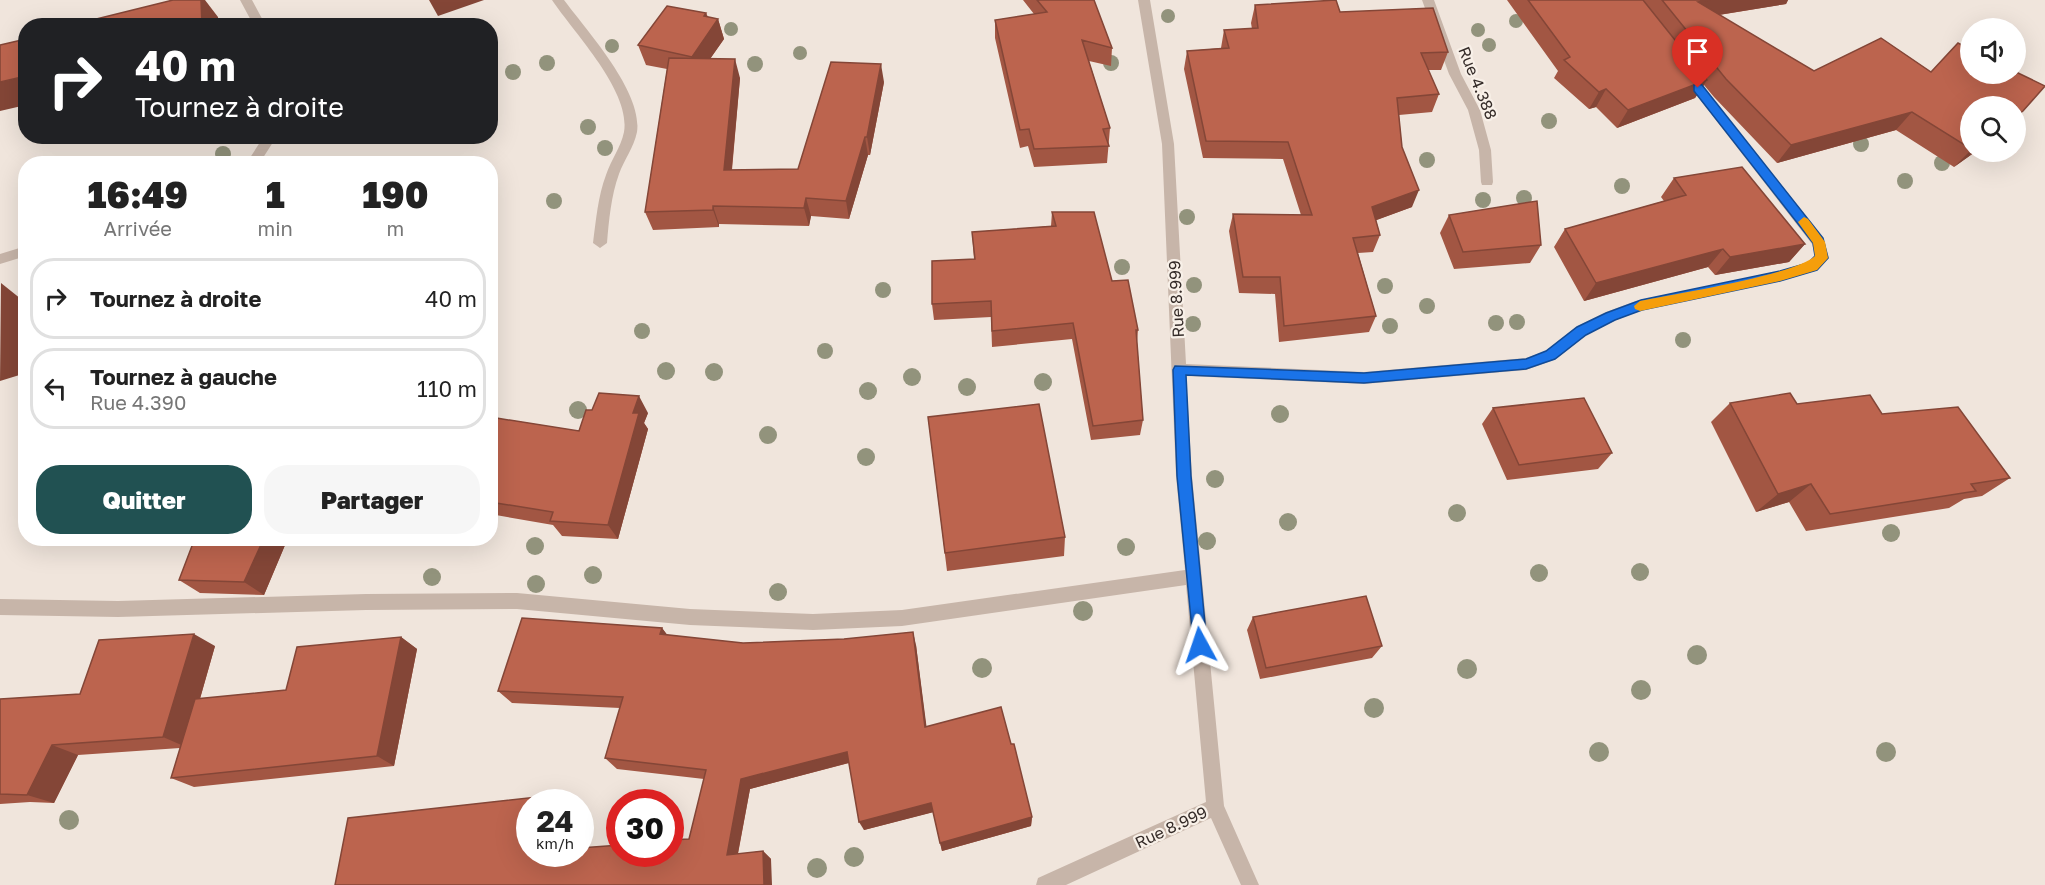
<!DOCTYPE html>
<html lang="fr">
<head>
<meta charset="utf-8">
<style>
  :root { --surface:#fff; --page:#f6f6f6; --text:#222; --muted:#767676; --line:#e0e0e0; --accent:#215152 }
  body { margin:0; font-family:"Golos Text",sans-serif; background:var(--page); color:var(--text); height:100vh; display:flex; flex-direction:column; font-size:22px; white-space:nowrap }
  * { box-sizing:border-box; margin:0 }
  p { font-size:20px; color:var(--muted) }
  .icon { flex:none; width:33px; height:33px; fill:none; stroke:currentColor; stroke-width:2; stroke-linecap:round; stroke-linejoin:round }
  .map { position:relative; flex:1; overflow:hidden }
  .details { position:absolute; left:18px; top:156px; width:480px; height:390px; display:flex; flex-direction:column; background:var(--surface); border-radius:24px; box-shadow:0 6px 24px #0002 }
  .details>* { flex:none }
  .top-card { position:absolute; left:18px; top:18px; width:480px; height:126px; border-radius:24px; box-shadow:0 6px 24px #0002; background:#202124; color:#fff; overflow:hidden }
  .tools { position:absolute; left:1960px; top:18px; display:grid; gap:12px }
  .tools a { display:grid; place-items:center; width:66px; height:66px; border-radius:50%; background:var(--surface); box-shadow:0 6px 24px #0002; font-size:30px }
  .speed { position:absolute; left:516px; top:789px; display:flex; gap:12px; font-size:30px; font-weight:700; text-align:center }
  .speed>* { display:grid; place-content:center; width:78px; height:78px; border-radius:50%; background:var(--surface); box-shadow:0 6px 24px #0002; line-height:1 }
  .speed small { font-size:15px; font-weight:400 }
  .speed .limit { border:9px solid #d22; background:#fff; color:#111 }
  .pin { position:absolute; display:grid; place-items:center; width:51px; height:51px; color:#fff; margin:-62px -26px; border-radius:50% 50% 50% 0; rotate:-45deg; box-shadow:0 0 6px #0007 }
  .pin .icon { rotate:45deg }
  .me { position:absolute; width:66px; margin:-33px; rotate:355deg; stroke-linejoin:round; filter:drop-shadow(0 0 4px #0008) }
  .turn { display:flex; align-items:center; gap:21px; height:126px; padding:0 18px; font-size:27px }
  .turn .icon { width:78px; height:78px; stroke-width:2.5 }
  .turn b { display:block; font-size:42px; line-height:51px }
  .eta { display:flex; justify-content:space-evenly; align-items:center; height:102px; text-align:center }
  .eta b { font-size:36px; font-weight:800; line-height:42px }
  .cta { display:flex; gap:12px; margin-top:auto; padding:12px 18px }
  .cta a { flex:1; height:69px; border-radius:24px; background:var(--accent); color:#fff; font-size:24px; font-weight:800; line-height:69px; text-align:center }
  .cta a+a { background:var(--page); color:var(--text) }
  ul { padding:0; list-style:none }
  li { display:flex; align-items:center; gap:18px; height:81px; margin:0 12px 9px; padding:0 6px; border:3px solid var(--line); border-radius:24px }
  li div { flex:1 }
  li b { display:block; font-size:22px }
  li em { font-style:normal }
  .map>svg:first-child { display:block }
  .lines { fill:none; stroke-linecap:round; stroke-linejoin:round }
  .street { fill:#c7b5a9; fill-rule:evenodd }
  .tree { fill:#92937c }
  .wall { fill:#a25643 }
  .shaded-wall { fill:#844637 }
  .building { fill:#bc644e; stroke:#844637; stroke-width:1.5 }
  .route { fill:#1a73e8; stroke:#114b97; stroke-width:1.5 }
  .slow { fill:#f59e0b }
  .labels { text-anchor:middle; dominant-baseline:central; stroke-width:4.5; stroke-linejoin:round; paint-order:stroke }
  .street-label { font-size:16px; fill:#342b28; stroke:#f8f0e8 }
</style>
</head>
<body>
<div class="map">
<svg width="2045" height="885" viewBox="0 0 2045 885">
  <rect width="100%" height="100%" fill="#f0e5dc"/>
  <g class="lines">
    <path class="street" d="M 240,0 L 252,0 L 266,26 L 254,26 Z
      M 552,0 L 564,0 C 587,31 643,92 637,132 C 634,147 624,160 619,174 C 611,196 609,220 607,243 L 600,248 L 593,243 C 596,220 598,196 606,175 C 611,160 621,147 624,132 C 631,91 574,33 552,0 Z
      M 1138,0 L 1150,0 L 1174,144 L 1186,364 L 1364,372 L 1526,358 L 1546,351 L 1576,327 L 1606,312 L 1636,301 L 1780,271 L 1808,262 L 1815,256 L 1812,244 L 1684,79 L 1682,76 L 1688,72 L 1692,73 L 1823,238 L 1829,258 L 1818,270 L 1780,281 L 1642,310 L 1616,320 L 1586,335 L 1556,359 L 1526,370 L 1364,384 L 1186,376 L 1192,476 L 1224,806 L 1259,885 L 1241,885 L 1211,818 L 1066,885 L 1036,885 L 1038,878 L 1206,802 L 1186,585 L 902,626 L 813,630 L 690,625 L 517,609 L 366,610 L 118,617 L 0,615 L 0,599 L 118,601 L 366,594 L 517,593 L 690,609 L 813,614 L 902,610 L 1185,570 L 1176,476 L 1162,144 Z
      M 1422,0 L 1434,0 L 1461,74 L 1480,110 L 1491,150 L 1493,182 L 1492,185 L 1482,185 L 1481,182 L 1479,150 L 1468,110 L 1449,74 Z
      M 264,136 L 277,136 L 259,164 L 246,164 Z
      M 26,246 L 26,256 L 0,264 L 0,254 Z"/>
  </g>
  <g class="tree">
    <circle cx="1168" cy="16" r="7"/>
    <circle cx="1516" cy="21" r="7"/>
    <circle cx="731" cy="29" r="7"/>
    <circle cx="1478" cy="30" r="7"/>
    <circle cx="1489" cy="45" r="7"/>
    <circle cx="612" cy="46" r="7"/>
    <circle cx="800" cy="53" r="7"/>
    <circle cx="547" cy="63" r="8"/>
    <circle cx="1111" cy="63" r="8"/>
    <circle cx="755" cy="64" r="8"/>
    <circle cx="513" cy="72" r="8"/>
    <circle cx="1549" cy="121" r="8"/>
    <circle cx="588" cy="127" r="8"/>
    <circle cx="1861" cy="144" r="8"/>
    <circle cx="605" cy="148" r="8"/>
    <circle cx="223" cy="154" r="8"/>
    <circle cx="1427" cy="160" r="8"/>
    <circle cx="1942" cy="163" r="8"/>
    <circle cx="1905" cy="181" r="8"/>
    <circle cx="1622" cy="186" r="8"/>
    <circle cx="1524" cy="198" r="8"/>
    <circle cx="1483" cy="200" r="8"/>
    <circle cx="554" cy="201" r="8"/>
    <circle cx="1187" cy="217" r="8"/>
    <circle cx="1122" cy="267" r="8"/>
    <circle cx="1194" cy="285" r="8"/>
    <circle cx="1385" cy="286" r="8"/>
    <circle cx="883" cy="290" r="8"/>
    <circle cx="1427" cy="306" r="8"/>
    <circle cx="1517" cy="322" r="8"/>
    <circle cx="1496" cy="323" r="8"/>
    <circle cx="1193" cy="324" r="8"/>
    <circle cx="1390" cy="326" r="8"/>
    <circle cx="642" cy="331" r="8"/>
    <circle cx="1683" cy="340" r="8"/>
    <circle cx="825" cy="351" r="8"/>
    <circle cx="666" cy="371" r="9"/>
    <circle cx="714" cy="372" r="9"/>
    <circle cx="912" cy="377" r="9"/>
    <circle cx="1043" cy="382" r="9"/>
    <circle cx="967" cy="387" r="9"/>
    <circle cx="868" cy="391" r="9"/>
    <circle cx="578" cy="410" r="9"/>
    <circle cx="1280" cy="414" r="9"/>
    <circle cx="768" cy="435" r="9"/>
    <circle cx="866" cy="457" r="9"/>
    <circle cx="1215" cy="479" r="9"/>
    <circle cx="1457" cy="513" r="9"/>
    <circle cx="1288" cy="522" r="9"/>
    <circle cx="1891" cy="533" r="9"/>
    <circle cx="1207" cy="541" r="9"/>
    <circle cx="535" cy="546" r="9"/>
    <circle cx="1126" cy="547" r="9"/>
    <circle cx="1640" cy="572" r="9"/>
    <circle cx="1539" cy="573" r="9"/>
    <circle cx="593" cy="575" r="9"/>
    <circle cx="432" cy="577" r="9"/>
    <circle cx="536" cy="584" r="9"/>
    <circle cx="778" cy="592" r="9"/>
    <circle cx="1083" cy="611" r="10"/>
    <circle cx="1697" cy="655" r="10"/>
    <circle cx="982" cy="668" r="10"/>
    <circle cx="1467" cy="669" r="10"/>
    <circle cx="1641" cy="690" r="10"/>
    <circle cx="1374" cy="708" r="10"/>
    <circle cx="1599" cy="752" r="10"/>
    <circle cx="1886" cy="752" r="10"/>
    <circle cx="69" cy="820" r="10"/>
    <circle cx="854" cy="857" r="10"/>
    <circle cx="817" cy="868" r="10"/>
  </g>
  <path class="wall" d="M 1023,0 L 1094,0 L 1112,48 L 1111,66 L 1089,61 L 1110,128 L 1107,163 L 1034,167 L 1028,146 L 1020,148 L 995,38 L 995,20 L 1034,14 Z
    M 1507,0 L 1788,0 L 1786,4 L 1719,15 L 1814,71 L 1881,38 L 1931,72 L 1958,43 L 1971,50 L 1971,74 L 2016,74 L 2016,72 L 2045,86 L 2016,118 L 2016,106 L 1971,106 L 1971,152 L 1975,152 L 1954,167 L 1896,130 L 1777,163 L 1714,97 L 1704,85 L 1695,98 L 1617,128 L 1596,107 L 1589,109 L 1554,78 L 1558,71 Z
    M 1255,5 L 1340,12 L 1448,52 L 1441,70 L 1428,70 L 1439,94 L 1432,112 L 1399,115 L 1402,147 L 1412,207 L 1376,220 L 1380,235 L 1373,252 L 1358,253 L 1376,316 L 1369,332 L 1279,342 L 1275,294 L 1239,293 L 1229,231 L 1233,214 L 1301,215 L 1283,159 L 1203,158 L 1184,69 L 1187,51 L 1221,48 L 1224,30 L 1252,29 L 1251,23 Z
    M 706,13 L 708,17 L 718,19 L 724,39 L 710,59 L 740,78 L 732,170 L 798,169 L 884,82 L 870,155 L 868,155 L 849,219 L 811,216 L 809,226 L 719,224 L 719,227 L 653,230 L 645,212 L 667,69 L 646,65 L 638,45 Z
    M 1674,178 L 1805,244 L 1789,262 L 1715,275 L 1708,267 L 1584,301 L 1554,247 L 1565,229 L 1664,201 L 1661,197 Z
    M 1052,212 L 1112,281 L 1138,330 L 1137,342 L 1143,420 L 1140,435 L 1091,440 L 1072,339 L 992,347 L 991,317 L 934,320 L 932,304 L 974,259 L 972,232 L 1051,226 Z
    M 1449,215 L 1541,245 L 1530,263 L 1454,269 L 1440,233 Z
    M 1730,403 L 1797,404 L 1882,414 L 2010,478 L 1982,496 L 1964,499 L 1949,508 L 1806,531 L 1789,502 L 1756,512 L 1711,422 Z
    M 1493,408 L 1612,453 L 1598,469 L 1507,480 L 1482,424 Z
    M 648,413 L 644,423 L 648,429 L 618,539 L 562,536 L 553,525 L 490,514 L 490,417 L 579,431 Z
    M 928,417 L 1065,537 L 1064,556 L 947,571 Z
    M 195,538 L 288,538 L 264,595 L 200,593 L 179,580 Z
    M 1253,617 L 1382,646 L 1372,658 L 1260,679 L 1247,630 Z
    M 662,628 L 667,635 L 743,643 L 916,645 L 926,726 L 1032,817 L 1031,826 L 942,851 L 933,812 L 864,830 L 849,763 L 750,789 L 738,854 L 763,851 L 771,859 L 530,854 L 689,839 L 704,779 L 617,769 L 605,758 L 620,708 L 512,703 L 498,691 Z
    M 401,637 L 417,649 L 394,766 L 194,787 L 171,778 L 180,748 L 78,755 L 54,803 L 30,802 L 0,804 L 0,699 L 80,694 L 215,646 L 200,699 L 286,690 Z"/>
  <path class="shaded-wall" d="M 201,0 L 205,0 L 218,17 L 219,26 L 202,26 Z
    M 429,0 L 484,0 L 438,16 Z
    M 1710,0 L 1788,0 L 1786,4 L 1687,20 L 1698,2 Z
    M 706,13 L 711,30 L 718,19 L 724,39 L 698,76 L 692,57 L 704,16 Z
    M 735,59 L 740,78 L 730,188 L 724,170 Z
    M 881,64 L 884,82 L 870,155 L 867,137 Z
    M 26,76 L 26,105 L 0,111 L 0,82 Z
    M 1707,80 L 1695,98 L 1617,128 L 1628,110 Z
    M 1606,89 L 1596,107 L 1589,109 L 1599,92 Z
    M 1912,112 L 1896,130 L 1777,163 L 1791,145 Z
    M 865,137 L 868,155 L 849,219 L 846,201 Z
    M 1971,150 L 1971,152 L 1975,152 L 1954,167 Z
    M 1419,190 L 1412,207 L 1366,224 L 1372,207 Z
    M 806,198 L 811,216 L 809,226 L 804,208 Z
    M 713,206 L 719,224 L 719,227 L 713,210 Z
    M 1805,244 L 1789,262 L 1715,275 L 1730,257 Z
    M 1723,249 L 1708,267 L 1584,301 L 1596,283 Z
    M 1,283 L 26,303 L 26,373 L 0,381 Z
    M 639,396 L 648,413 L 644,423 L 648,429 L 618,539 L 608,525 L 633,413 Z
    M 1811,484 L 1789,502 L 1756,512 L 1778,494 Z
    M 264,538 L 288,538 L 264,595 L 244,582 Z
    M 662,628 L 672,641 L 660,634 Z
    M 913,632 L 916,645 L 928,738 L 925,727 Z
    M 194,634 L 215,646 L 186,747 L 163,737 Z
    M 401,637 L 417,649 L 394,766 L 377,756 Z
    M 52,745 L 78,755 L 54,803 L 27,795 Z
    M 847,752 L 852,762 L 750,789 L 736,863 L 727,855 L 741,779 Z
    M 537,797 L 546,802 L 537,802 Z
    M 931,803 L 934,812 L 864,830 L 859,822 Z
    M 1032,817 L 1031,826 L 942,851 L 940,843 Z
    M 763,851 L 771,859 L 772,885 L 764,885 Z"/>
  <path class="building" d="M 173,0 L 201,0 L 202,26 L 68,26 Z
    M 1037,0 L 1094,0 L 1112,48 L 1082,40 L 1110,128 L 1103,129 L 1109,146 L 1034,149 L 1029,129 L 1020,130 L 995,20 L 1047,12 Z
    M 1336,0 L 1340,12 L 1433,8 L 1448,52 L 1421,53 L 1439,94 L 1397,98 L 1402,147 L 1419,190 L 1372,207 L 1380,235 L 1353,238 L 1376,316 L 1284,326 L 1280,277 L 1243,277 L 1233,214 L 1312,215 L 1288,142 L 1206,141 L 1187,51 L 1229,48 L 1224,30 L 1258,28 L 1255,5 Z
    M 1528,0 L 1643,0 L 1707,80 L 1628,110 L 1606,89 L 1599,92 L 1564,60 L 1570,57 Z
    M 1662,0 L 1710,0 L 1698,2 L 1814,71 L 1881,38 L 1931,72 L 1958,43 L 1971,50 L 1971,74 L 2016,74 L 2016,72 L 2045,86 L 2023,111 L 2016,116 L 2016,106 L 1971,106 L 1971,149 L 1912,112 L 1791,145 L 1726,79 Z
    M 667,6 L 706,13 L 704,16 L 718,19 L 692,57 L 638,45 Z
    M 26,39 L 26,76 L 0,82 L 0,45 Z
    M 669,58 L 735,59 L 724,170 L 798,169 L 831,62 L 881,64 L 867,137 L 865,137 L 846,201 L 806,198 L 804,208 L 713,206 L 713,210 L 645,212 Z
    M 1742,167 L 1805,244 L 1730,257 L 1723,249 L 1596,283 L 1565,229 L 1686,195 L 1674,178 Z
    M 1537,201 L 1541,245 L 1463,252 L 1449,215 Z
    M 1052,212 L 1094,212 L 1112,281 L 1128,280 L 1138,330 L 1136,330 L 1143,420 L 1093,426 L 1073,323 L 992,331 L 991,301 L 932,304 L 932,261 L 975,259 L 972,232 L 1056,226 Z
    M 599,393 L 639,396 L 633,413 L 639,413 L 608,525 L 550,521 L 553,512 L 490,502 L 490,417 L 579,431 L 586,410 L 592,410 Z
    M 1790,393 L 1797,404 L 1870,395 L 1882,414 L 1958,407 L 2010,478 L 1971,484 L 1976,491 L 1830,514 L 1811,484 L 1778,494 L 1730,403 Z
    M 1584,398 L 1612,453 L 1519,465 L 1493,408 Z
    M 1039,404 L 1065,537 L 945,553 L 928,417 Z
    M 195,538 L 264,538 L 244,582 L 179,580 Z
    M 1366,596 L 1382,646 L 1266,668 L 1253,617 Z
    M 522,618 L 662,628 L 660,634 L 743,643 L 844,639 L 913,632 L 925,727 L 1001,707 L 1011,744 L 1014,744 L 1032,817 L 940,843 L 931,803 L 859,822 L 847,752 L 741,779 L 727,855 L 763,851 L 764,885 L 335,885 L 348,818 L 537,797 L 537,802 L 530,802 L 530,854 L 580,854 L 580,848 L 620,845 L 620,854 L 670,854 L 670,840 L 689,839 L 706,770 L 605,758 L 623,697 L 498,691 Z
    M 194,634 L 163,737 L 52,745 L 27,795 L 0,794 L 0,699 L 80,694 L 99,640 Z
    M 401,637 L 377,756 L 171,778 L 195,699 L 286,690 L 297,647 Z"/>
  <path class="route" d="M 1698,84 L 1702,85 L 1823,238 L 1828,258 L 1817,270 L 1780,281 L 1642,310 L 1615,320 L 1586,335 L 1555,359 L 1526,369 L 1364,383 L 1186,375 L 1191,476 L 1207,645 L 1205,650 L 1200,652 L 1194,650 L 1177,476 L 1173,370 L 1175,366 L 1364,373 L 1526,359 L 1546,351 L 1577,327 L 1606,313 L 1641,300 L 1780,271 L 1808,263 L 1815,256 L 1813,243 L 1694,91 L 1694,85 Z"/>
  <path class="slow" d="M 1804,217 L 1808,219 L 1825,242 L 1828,258 L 1817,270 L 1780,281 L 1640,311 L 1635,309 L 1634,306 L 1640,301 C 1674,294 1795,275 1815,256 L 1813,243 L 1798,222 Z"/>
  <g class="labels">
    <g class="street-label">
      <text transform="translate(1478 83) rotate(68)">Rue 4.388</text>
      <text transform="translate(1176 299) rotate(-93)">Rue 8.999</text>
      <text transform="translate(1171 827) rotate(-25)">Rue 8.999</text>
    </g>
  </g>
</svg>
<div class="tools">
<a><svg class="icon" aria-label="sound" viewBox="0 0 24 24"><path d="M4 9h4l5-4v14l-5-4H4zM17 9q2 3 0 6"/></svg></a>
<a><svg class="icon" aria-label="search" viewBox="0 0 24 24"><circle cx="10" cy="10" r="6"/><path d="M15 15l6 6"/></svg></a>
</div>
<div class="speed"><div>24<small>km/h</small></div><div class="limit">30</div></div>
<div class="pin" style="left:1698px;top:88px;background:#d93025"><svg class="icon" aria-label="arrive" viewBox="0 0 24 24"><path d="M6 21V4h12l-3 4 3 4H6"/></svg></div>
<svg class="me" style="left:1200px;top:645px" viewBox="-20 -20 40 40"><path d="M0-17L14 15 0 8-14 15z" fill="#1a73e8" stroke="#fff" stroke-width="4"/></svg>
<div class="top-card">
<div class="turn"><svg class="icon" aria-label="right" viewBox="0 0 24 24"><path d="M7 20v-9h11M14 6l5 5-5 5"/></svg><div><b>40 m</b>Tournez à droite</div></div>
</div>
<section class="details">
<div class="eta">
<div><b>16:49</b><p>Arrivée</p></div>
<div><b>1</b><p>min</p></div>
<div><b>190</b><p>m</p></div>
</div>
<ul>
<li><svg class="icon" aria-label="right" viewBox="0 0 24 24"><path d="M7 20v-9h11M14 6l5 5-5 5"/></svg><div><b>Tournez à droite</b></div><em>40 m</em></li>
<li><svg class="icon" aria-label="left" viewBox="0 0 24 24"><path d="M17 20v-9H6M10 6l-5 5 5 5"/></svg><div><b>Tournez à gauche</b><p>Rue 4.390</p></div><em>110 m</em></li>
</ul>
<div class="cta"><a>Quitter</a><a>Partager</a></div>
</section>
</div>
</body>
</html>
